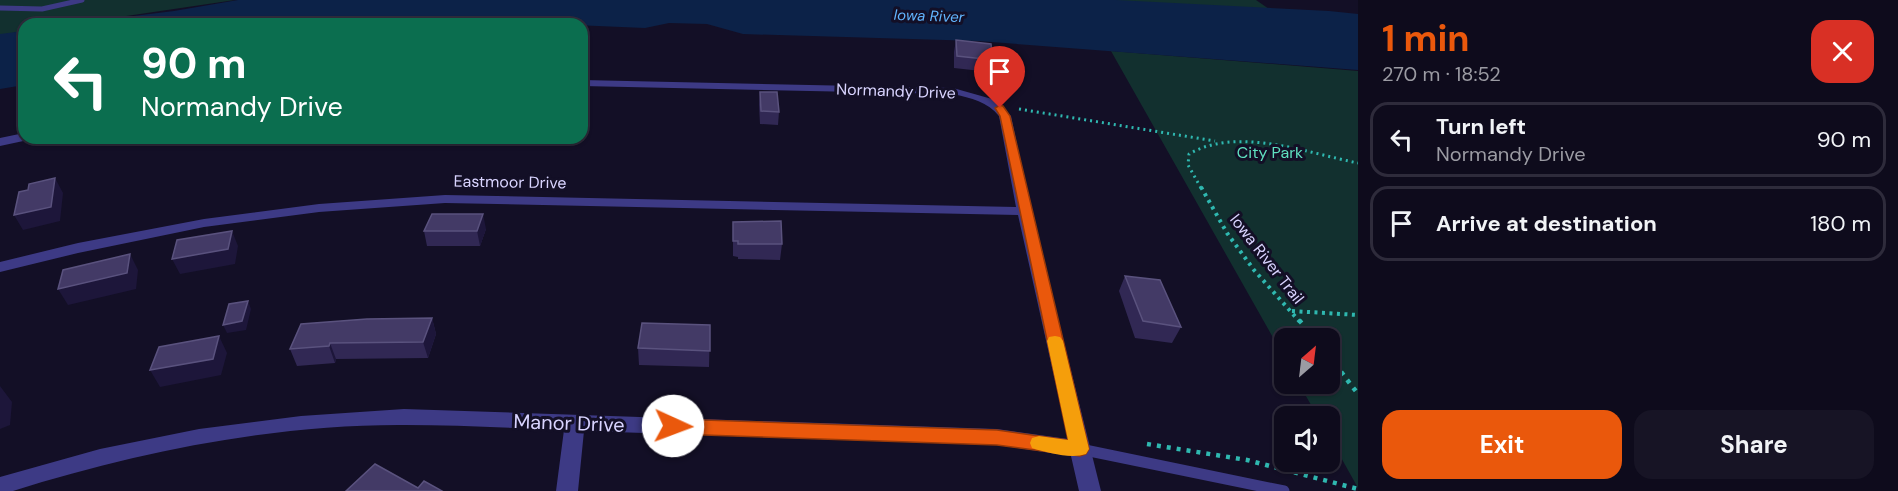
<!DOCTYPE html>
<html lang="en">
<head>
<meta charset="utf-8">
<style>
  :root { --surface:#0e0b1c; --page:#171425; --text:#f1f3f6; --muted:#9b9ba3; --line:#2e2b3b; --accent:#ea580c }
  body { margin:0; font-family:"DM Sans",sans-serif; background:var(--page); color:var(--text); height:100vh; display:flex; flex-direction:column; font-size:22px; white-space:nowrap }
  * { box-sizing:border-box; margin:0 }
  p { font-size:20px; color:var(--muted) }
  .icon { flex:none; width:33px; height:33px; fill:none; stroke:currentColor; stroke-width:2; stroke-linecap:round; stroke-linejoin:round }
  .map { position:relative; flex:1; overflow:hidden }
  .details { display:flex; flex-direction:column; background:var(--surface); width:540px }
  .details>* { flex:none }
  .guide { position:absolute; left:18px; top:18px; width:570px; height:126px; border-radius:18px; box-shadow:0 2px 4px #0004,0 0 0 2px var(--line); background:#0b6e4f; color:#fff; overflow:hidden }
  .needle { width:39px; rotate:28deg }
  .controls { position:absolute; left:1274px; top:328px; display:grid; gap:12px }
  .controls a { display:grid; place-items:center; width:66px; height:66px; border-radius:12px; background:var(--surface); box-shadow:0 2px 4px #0004,0 0 0 2px var(--line); font-size:30px }
  .pin { position:absolute; display:grid; place-items:center; width:51px; height:51px; color:#fff; margin:-62px -26px; border-radius:50% 50% 50% 0; rotate:-45deg; box-shadow:0 0 6px #0007 }
  .pin .icon { rotate:45deg }
  .me { position:absolute; width:66px; margin:-33px; rotate:92deg; stroke-linejoin:round; filter:drop-shadow(0 0 4px #0008) }
  .turn { display:flex; align-items:center; gap:21px; height:126px; padding:0 24px; font-size:27px }
  .turn .icon { width:78px; height:78px; stroke-width:2.5 }
  .turn b { display:block; font-size:42px; line-height:51px }
  .round { display:grid; place-items:center; flex:none; width:63px; height:63px; border-radius:18px; background:var(--page) }
  .head { display:flex; align-items:center; justify-content:space-between; height:102px; padding:0 24px }
  h1 { font-size:36px; font-weight:700; line-height:45px; color:var(--accent) }
  .action { display:flex; gap:12px; margin-top:auto; padding:12px 24px }
  .action a { flex:1; height:69px; border-radius:18px; background:var(--accent); color:#fff; font-size:24px; font-weight:700; line-height:69px; text-align:center }
  .action a+a { background:var(--page); color:var(--text) }
  ul { padding:0; list-style:none }
  li { display:flex; align-items:center; gap:18px; height:75px; margin:0 12px 9px; padding:0 12px; border:3px solid var(--line); border-radius:18px }
  li div { flex:1 }
  li b { display:block; font-size:22px }
  li em { font-style:normal }
  main { display:flex; flex:1; min-height:0 }
  .map>svg:first-child { display:block }
  .green { fill:#12302f }
  .water { fill:#0c2248 }
  .lines { fill:none; stroke-linecap:round; stroke-linejoin:round }
  .path-far2 { stroke:#2fb8b0; stroke-width:3; stroke-dasharray:2 4; stroke-linecap:butt }
  .path-far1 { stroke:#2fb8b0; stroke-width:4; stroke-dasharray:3 4.5; stroke-linecap:butt }
  .path { stroke:#2fb8b0; stroke-width:4.5; stroke-dasharray:4 6; stroke-linecap:butt }
  .lane-far1 { stroke:#3d3a85; stroke-width:5 }
  .lane { stroke:#3d3a85; stroke-width:11 }
  .street { fill:#3d3a85; fill-rule:evenodd }
  .wall { fill:#312854 }
  .shaded-wall { fill:#1d163a }
  .building { fill:#433a66; stroke:#5a527e; stroke-width:1.5 }
  .route { fill:#ea580c; stroke:#983908; stroke-width:1.5 }
  .slow { fill:#f59e0b }
  .labels { text-anchor:middle; dominant-baseline:central; stroke-width:6; stroke-linejoin:round; paint-order:stroke }
  .far-water-label { font-size:15px; font-style:italic; fill:#62b6ff; stroke:#130f26 }
  .street-label { font-size:16px; fill:#d9d4ff; stroke:#130f26 }
  .park-label { font-size:16px; fill:#5fe0c0; stroke:#130f26 }
  .near-street-label { font-size:20px; fill:#d9d4ff; stroke:#130f26 }
</style>
</head>
<body>
<main>
<div class="map">
<svg width="1358" height="491" viewBox="0 0 1358 491">
  <rect width="100%" height="100%" fill="#130f26"/>
  <path class="green" d="M 0,0 L 235,0 L 72,24 L 24,24 L 24,31 L 0,35 Z
    M 991,0 L 1256,0 L 1269,9 Z
    M 1111,51 L 1358,71 L 1358,488 L 1329,436 L 1329,417 L 1318,417 L 1299,384 L 1329,384 L 1329,339 L 1284,339 L 1284,357 Z"/>
  <path class="water" d="M 238,0 L 1116,0 L 1329,11 L 1358,14 L 1358,70 L 978,41 L 743,34 L 707,24 L 669,23 L 645,28 L 527,23 L 69,24 L 174,11 Z
    M 24,31 L 24,85 L 0,89 L 0,34 Z"/>
  <g class="lines">
    <path class="path-far2" d="M 1019,109 L 1215,141
      M 1201,188 L 1188,165 L 1189,154 C 1237,126 1307,153 1358,163"/>
    <path class="path-far1" d="M 1201,187 L 1227,233 L 1254,270 L 1300,322
      M 1292,311 L 1358,315"/>
    <path class="path" d="M 1299,320 L 1315,339
      M 1329,356 L 1358,394
      M 1147,444 L 1247,460 L 1358,489"/>
    <path class="lane-far1" d="M 0,8 L 42,9 L 82,0"/>
    <path class="lane" d="M 1080,449 L 1284,491"/>
    <path class="street" d="M 582,80 L 953,88 L 992,99 L 1011,116 L 1031,211 L 1101,491 L 1079,491 L 1071,456 L 997,445 L 584,431 L 578,491 L 556,491 L 564,430 C 511,428 458,425 405,425 C 276,424 136,452 13,491 L 0,491 L 0,477 L 100,449 L 199,429 L 301,416 L 404,409 L 997,429 L 1068,439 L 1018,215 L 445,203 L 319,212 L 204,227 L 78,253 L 0,272 L 0,262 L 78,243 L 204,219 L 319,204 L 445,195 L 1016,207 L 999,116 C 988,102 971,98 953,94 L 582,86 Z
      M 24,133 L 24,138 L 29,138 L 28,140 L 0,146 L 0,138 Z"/>
  </g>
  <path class="wall" d="M 956,40 L 993,60 L 990,72 L 954,68 L 954,52 Z
    M 760,92 L 779,112 L 778,125 L 760,124 L 759,105 Z
    M 733,222 L 782,244 L 780,260 L 738,259 L 738,257 L 733,256 Z
    M 486,229 L 480,246 L 427,246 L 424,231 Z
    M 1125,276 L 1181,327 L 1172,343 L 1135,338 L 1119,291 Z
    M 432,318 L 436,334 L 428,358 L 336,359 L 335,363 L 297,366 L 290,349 Z
    M 710,325 L 709,367 L 639,365 L 638,348 Z"/>
  <path class="shaded-wall" d="M 55,178 L 63,193 L 60,221 L 23,230 L 14,215 Z
    M 483,214 L 486,229 L 480,246 L 477,231 Z
    M 232,231 L 238,246 L 235,264 L 180,274 L 172,259 Z
    M 130,254 L 138,270 L 136,289 L 68,305 L 58,289 Z
    M 248,301 L 251,309 L 246,330 L 227,333 L 223,325 Z
    M 432,318 L 436,334 L 428,358 L 423,342 Z
    M 219,336 L 227,353 L 221,375 L 160,387 L 150,370 Z
    M 330,343 L 336,359 L 335,363 L 329,346 Z
    M 0,386 L 12,402 L 10,425 L 0,429 Z"/>
  <path class="building" d="M 956,40 L 991,44 L 993,60 L 957,56 Z
    M 760,92 L 777,92 L 779,112 L 761,111 Z
    M 55,178 L 51,207 L 14,215 L 19,192 L 28,190 L 29,184 Z
    M 432,214 L 483,214 L 477,231 L 424,231 Z
    M 781,221 L 782,244 L 738,244 L 738,241 L 733,241 L 733,222 Z
    M 232,231 L 228,249 L 172,259 L 177,240 Z
    M 130,254 L 127,273 L 58,289 L 63,270 Z
    M 1125,276 L 1160,280 L 1181,327 L 1143,321 Z
    M 248,301 L 242,321 L 223,325 L 229,304 Z
    M 432,318 L 423,342 L 330,343 L 329,346 L 290,349 L 301,324 L 367,319 Z
    M 642,323 L 710,325 L 710,351 L 638,348 Z
    M 219,336 L 213,359 L 150,370 L 159,347 Z
    M 375,464 L 418,488 L 424,481 L 442,491 L 346,491 Z"/>
  <path class="route" d="M 1000,105 L 1003,106 L 1010,116 L 1089,449 L 1086,454 L 1080,456 L 997,445 L 673,434 L 666,431 L 664,426 L 666,421 L 673,419 L 997,430 L 1068,440 L 1000,116 L 995,108 Z"/>
  <path class="slow" d="M 1055,336 L 1060,337 L 1063,341 L 1089,449 L 1086,454 C 1072,459 1047,453 1032,448 L 1030,443 L 1032,438 L 1039,436 L 1068,440 L 1047,341 L 1049,337 Z"/>
  <g class="labels">
    <g class="far-water-label">
      <text transform="translate(929 16) rotate(2)">Iowa River</text>
    </g>
    <g class="street-label">
      <text transform="translate(896 91) rotate(2)">Normandy Drive</text>
      <text transform="translate(510 182) rotate(1)">Eastmoor Drive</text>
      <text transform="translate(1267 259) rotate(52)">Iowa River Trail</text>
    </g>
    <g class="park-label">
      <text x="1270" y="152">City Park</text>
    </g>
    <g class="near-street-label">
      <text transform="translate(569 423) rotate(2)">Manor Drive</text>
    </g>
  </g>
</svg>
<div class="controls">
<a><svg class="needle" viewBox="-14 -14 28 28"><path d="M0-13l5 13h-10z" fill="#e53935"/><path d="M0 13l5-13h-10z" fill="#9b9ba3"/></svg></a>
<a><svg class="icon" aria-label="sound" viewBox="0 0 24 24"><path d="M4 9h4l5-4v14l-5-4H4zM17 9q2 3 0 6"/></svg></a>
</div>
<div class="pin" style="left:1000px;top:108px;background:#d93025"><svg class="icon" aria-label="arrive" viewBox="0 0 24 24"><path d="M6 21V4h12l-3 4 3 4H6"/></svg></div>
<svg class="me" style="left:673px;top:426px" viewBox="-20 -20 40 40"><circle r="19" fill="#fff"/><path d="M0-13L10 11 0 6-10 11z" fill="#ea580c"/></svg>
<div class="guide">
<div class="turn"><svg class="icon" aria-label="left" viewBox="0 0 24 24"><path d="M17 20v-9H6M10 6l-5 5 5 5"/></svg><div><b>90 m</b>Normandy Drive</div></div>
</div>
</div>
<section class="details">
<div class="head"><div><h1>1 min</h1><p>270 m · 18:52</p></div><a class="round" style="background:#d93025;color:#fff"><svg class="icon" aria-label="close" viewBox="0 0 24 24"><path d="M6 6l12 12M18 6L6 18"/></svg></a></div>
<ul>
<li><svg class="icon" aria-label="left" viewBox="0 0 24 24"><path d="M17 20v-9H6M10 6l-5 5 5 5"/></svg><div><b>Turn left</b><p>Normandy Drive</p></div><em>90 m</em></li>
<li><svg class="icon" aria-label="arrive" viewBox="0 0 24 24"><path d="M6 21V4h12l-3 4 3 4H6"/></svg><div><b>Arrive at destination</b></div><em>180 m</em></li>
</ul>
<div class="action"><a>Exit</a><a>Share</a></div>
</section>
</main>
</body>
</html>
